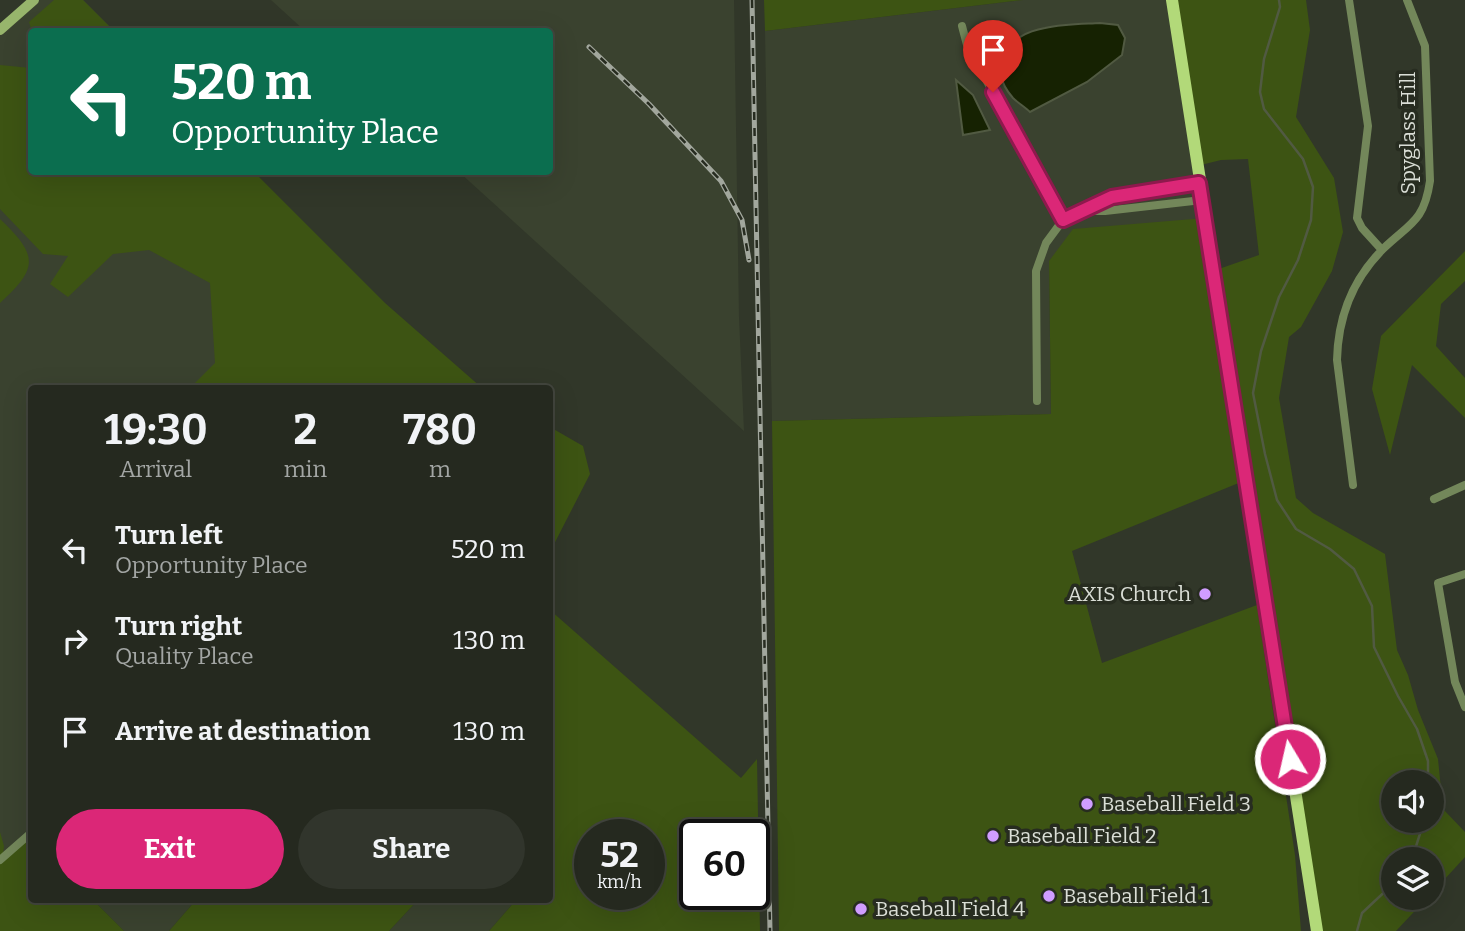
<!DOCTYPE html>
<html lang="en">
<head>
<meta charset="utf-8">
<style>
  :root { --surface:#25291f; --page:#31352c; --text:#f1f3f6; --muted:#a3a6a4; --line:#42453d; --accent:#db2777 }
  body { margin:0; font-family:Bitter,serif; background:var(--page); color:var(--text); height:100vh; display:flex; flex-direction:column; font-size:26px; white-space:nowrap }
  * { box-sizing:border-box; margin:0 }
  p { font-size:23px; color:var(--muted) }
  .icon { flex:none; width:38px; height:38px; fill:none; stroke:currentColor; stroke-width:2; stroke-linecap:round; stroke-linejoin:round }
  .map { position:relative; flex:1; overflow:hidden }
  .sheet { position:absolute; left:28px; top:385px; width:525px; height:518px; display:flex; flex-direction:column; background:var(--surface); border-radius:7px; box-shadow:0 7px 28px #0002,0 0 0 2px var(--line) }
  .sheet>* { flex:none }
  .banner { position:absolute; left:28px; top:28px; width:525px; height:147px; border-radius:7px; box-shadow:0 7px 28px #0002,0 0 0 2px var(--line); background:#0b6e4f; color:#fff; overflow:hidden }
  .buttons { position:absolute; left:1381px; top:770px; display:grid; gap:14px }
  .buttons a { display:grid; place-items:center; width:63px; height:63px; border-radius:50%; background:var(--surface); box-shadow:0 7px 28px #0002,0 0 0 2px var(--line); font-size:35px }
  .speed { position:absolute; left:574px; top:819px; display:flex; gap:14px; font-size:35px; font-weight:700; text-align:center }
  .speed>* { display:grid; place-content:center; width:91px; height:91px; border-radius:50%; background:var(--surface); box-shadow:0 7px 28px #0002,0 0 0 2px var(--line); line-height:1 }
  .speed small { font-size:18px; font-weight:400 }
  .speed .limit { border:4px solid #111; border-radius:10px; background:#fff; color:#111 }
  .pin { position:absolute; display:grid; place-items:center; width:60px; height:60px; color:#fff; margin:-72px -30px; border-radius:50% 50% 50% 0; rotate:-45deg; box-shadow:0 0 7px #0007 }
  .pin .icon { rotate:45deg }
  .me { position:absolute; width:77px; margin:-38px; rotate:351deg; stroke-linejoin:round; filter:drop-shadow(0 0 5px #0008) }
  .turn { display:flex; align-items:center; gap:24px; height:147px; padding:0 28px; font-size:32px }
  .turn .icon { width:91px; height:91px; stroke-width:2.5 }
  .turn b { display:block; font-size:49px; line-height:60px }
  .eta { display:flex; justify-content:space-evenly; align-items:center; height:119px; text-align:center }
  .eta b { font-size:42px; font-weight:700; line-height:49px }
  .primary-button { display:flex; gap:14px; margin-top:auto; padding:14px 28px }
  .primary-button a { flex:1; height:80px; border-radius:42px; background:var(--accent); color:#fff; font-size:28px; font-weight:700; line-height:80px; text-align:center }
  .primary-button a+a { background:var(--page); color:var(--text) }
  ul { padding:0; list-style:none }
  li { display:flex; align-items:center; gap:21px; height:91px; padding:0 28px }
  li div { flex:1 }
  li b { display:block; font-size:26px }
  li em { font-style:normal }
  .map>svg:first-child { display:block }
  .built { fill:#3a422f }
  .green { fill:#3d5413; fill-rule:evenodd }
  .water { fill:#162202; stroke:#515a42; stroke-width:2 }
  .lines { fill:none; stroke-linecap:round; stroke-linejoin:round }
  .stream { stroke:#515a42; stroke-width:2.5 }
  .street { stroke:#73875a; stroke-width:8 }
  .secondary { stroke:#97b56c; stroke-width:10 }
  .primary { stroke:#b2d979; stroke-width:12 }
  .rail-casing { stroke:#a2a79d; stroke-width:5 }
  .rail { stroke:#272c20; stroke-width:2.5; stroke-dasharray:8; stroke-linecap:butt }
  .route-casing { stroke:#8e194d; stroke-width:18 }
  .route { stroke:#db2777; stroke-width:12 }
  .poi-dot { fill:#d09dff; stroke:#272c20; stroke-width:2.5 }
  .labels { text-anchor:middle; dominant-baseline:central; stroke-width:7; stroke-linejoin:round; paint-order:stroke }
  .street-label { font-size:21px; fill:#daded6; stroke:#272c20 }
  .poi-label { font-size:21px; fill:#daded6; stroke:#272c20; text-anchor:start }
</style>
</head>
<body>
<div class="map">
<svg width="1465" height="931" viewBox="0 0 1465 931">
  <rect width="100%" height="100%" fill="#313729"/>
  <path class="built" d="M 34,0 L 83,0 L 114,31 L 32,32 L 32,172 L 254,172 L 280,388 L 32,388 L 31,839 L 28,836 L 0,862 L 0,30 Z
    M 271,0 L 734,0 L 739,317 L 744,431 L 459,172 L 550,172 L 550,32 L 305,31 Z
    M 1022,0 L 1172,0 L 1205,218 L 1049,261 L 1051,414 L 772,421 L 765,31 Z
    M 93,900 L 196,900 L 169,931 L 124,931 Z
    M 418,900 L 516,900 L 489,931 L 389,931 Z"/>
  <path class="green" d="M 54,0 L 83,0 L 114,31 L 32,31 L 29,22 Z
    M 764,0 L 1023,0 L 765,31 Z
    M 1172,0 L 1306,0 L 1310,30 L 1296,117 L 1334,178 L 1343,232 L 1332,271 L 1301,327 L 1289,337 L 1279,398 L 1296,498 L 1313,513 L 1385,554 L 1397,650 L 1408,675 L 1418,710 L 1438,759 L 1443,809 L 1465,832 L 1465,857 L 1432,893 L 1432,859 L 1393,859 L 1393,898 L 1427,898 L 1396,931 L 1317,931 L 1246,480 L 1072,551 L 1102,663 L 1257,605 L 1295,855 L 1301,931 L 779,931 L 772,421 L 1051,414 L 1049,261 L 1073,229 L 1205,218 L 1213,271 L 1259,255 L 1248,159 L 1221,160 L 1197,166 ZM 1393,782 L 1432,782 L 1432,821 L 1393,821 Z
    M 0,65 L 31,68 L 32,172 L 254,172 L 385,303 L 482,388 L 190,388 L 215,363 L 210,283 L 149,250 L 113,254 L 68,297 L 50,284 L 68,256 L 43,254 L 0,209 Z
    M 0,219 C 38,255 39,268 0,303 Z
    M 1465,251 L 1465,281 L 1441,304 L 1436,346 L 1465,378 L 1465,418 L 1412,365 L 1390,455 L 1372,389 L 1381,336 Z
    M 550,427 L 583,446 L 590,474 L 550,552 Z
    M 550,610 L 741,778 L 757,759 L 760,931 L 489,931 L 516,900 L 550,900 ZM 590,835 L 649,835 L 649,894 L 590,894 ZM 695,835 L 754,835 L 754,894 L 695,894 Z
    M 0,832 L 4,846 L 3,856 L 28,835 L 31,839 L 32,900 L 93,900 L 124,931 L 0,931 Z
    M 196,900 L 418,900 L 389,931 L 169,931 Z"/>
  <path class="water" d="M 1100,23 L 1118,25 L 1125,38 L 1122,55 L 1087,82 L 1030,112 C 1025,107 1018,103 1013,98 C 984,65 1008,34 1045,28 C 1063,24 1082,24 1100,23 Z
    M 956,80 L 973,95 L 990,130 L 963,135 Z"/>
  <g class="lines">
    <path class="stream" d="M 1279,0 L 1280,7 L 1264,59 L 1260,92 L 1264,109 L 1303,159 L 1313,187 L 1311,220 L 1298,260 L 1279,297 L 1261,351 L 1253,393 L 1265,454 L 1277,500 L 1296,529 L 1330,549 L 1354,569 L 1372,606 L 1374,647 L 1398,696 L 1417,729 L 1428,761 L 1428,782
      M 1412,859 L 1424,821
      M 1357,931 L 1362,913 L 1393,884"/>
    <path class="street" d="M 1349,0 L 1368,126 L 1357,218 L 1362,228 L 1382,250
      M 962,26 L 967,45 L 1063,220
      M 1084,211 L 1105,211 L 1202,200
      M 1037,401 L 1036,271 L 1046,243 L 1063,220 L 1112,197 L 1199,183
      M 1353,485 L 1337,360 C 1338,317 1352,280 1383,249 C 1410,223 1424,222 1430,181 L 1425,46 L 1407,0
      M 1434,499 L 1465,485
      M 1465,574 L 1438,583 L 1455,682 L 1465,707
      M 0,860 L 32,832"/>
    <path class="secondary" d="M 0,30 L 34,0"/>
    <path class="primary" d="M 1172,0 L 1317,931"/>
    <g class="rail-casing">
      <path id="rail" d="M 752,0 L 770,931
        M 589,47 L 649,104 L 721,181 L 742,220 L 749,260"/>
    </g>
    <use href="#rail" class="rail"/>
  </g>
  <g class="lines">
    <g class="route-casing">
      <path id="route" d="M 993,92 L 1063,220 L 1112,197 L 1199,183 L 1290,759"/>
    </g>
    <use href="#route" class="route"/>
  </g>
  <g class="poi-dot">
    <circle cx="1205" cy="594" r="7"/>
    <circle cx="1087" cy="804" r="7"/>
    <circle cx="993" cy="836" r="7"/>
    <circle cx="1049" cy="896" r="7"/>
    <circle cx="861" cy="909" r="7"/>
  </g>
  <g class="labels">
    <g class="street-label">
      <text transform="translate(1408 133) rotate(-90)">Spyglass Hill</text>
    </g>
    <g class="poi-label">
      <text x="1191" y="594" text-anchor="end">AXIS Church</text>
      <text x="1101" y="804">Baseball Field 3</text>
      <text x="1007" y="836">Baseball Field 2</text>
      <text x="1063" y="896">Baseball Field 1</text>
      <text x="875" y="909">Baseball Field 4</text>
    </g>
  </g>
</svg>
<div class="buttons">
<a><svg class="icon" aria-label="sound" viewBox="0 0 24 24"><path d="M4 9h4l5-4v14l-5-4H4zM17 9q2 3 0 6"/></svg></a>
<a><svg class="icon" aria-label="layers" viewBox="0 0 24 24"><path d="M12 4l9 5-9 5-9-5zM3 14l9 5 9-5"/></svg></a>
</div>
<div class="speed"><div>52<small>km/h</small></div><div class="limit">60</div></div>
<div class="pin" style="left:993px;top:92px;background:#d93025"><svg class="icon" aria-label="arrive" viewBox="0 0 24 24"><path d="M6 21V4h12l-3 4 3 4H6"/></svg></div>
<svg class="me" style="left:1290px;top:759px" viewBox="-20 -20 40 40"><circle r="17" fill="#db2777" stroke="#fff" stroke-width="3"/><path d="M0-11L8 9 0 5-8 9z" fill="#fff"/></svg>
<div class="banner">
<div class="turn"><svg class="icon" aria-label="left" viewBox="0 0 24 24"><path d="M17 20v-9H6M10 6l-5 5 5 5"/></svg><div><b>520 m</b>Opportunity Place</div></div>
</div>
<section class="sheet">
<div class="eta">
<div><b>19:30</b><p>Arrival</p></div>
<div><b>2</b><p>min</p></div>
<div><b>780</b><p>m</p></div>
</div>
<ul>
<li><svg class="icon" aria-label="left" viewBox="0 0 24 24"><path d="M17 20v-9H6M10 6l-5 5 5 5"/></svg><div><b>Turn left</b><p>Opportunity Place</p></div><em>520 m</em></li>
<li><svg class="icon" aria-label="right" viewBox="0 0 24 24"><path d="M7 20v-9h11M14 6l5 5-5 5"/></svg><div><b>Turn right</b><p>Quality Place</p></div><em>130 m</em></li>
<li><svg class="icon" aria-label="arrive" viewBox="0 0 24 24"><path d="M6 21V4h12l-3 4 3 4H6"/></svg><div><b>Arrive at destination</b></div><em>130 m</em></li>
</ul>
<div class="primary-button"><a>Exit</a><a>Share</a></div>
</section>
</div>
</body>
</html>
